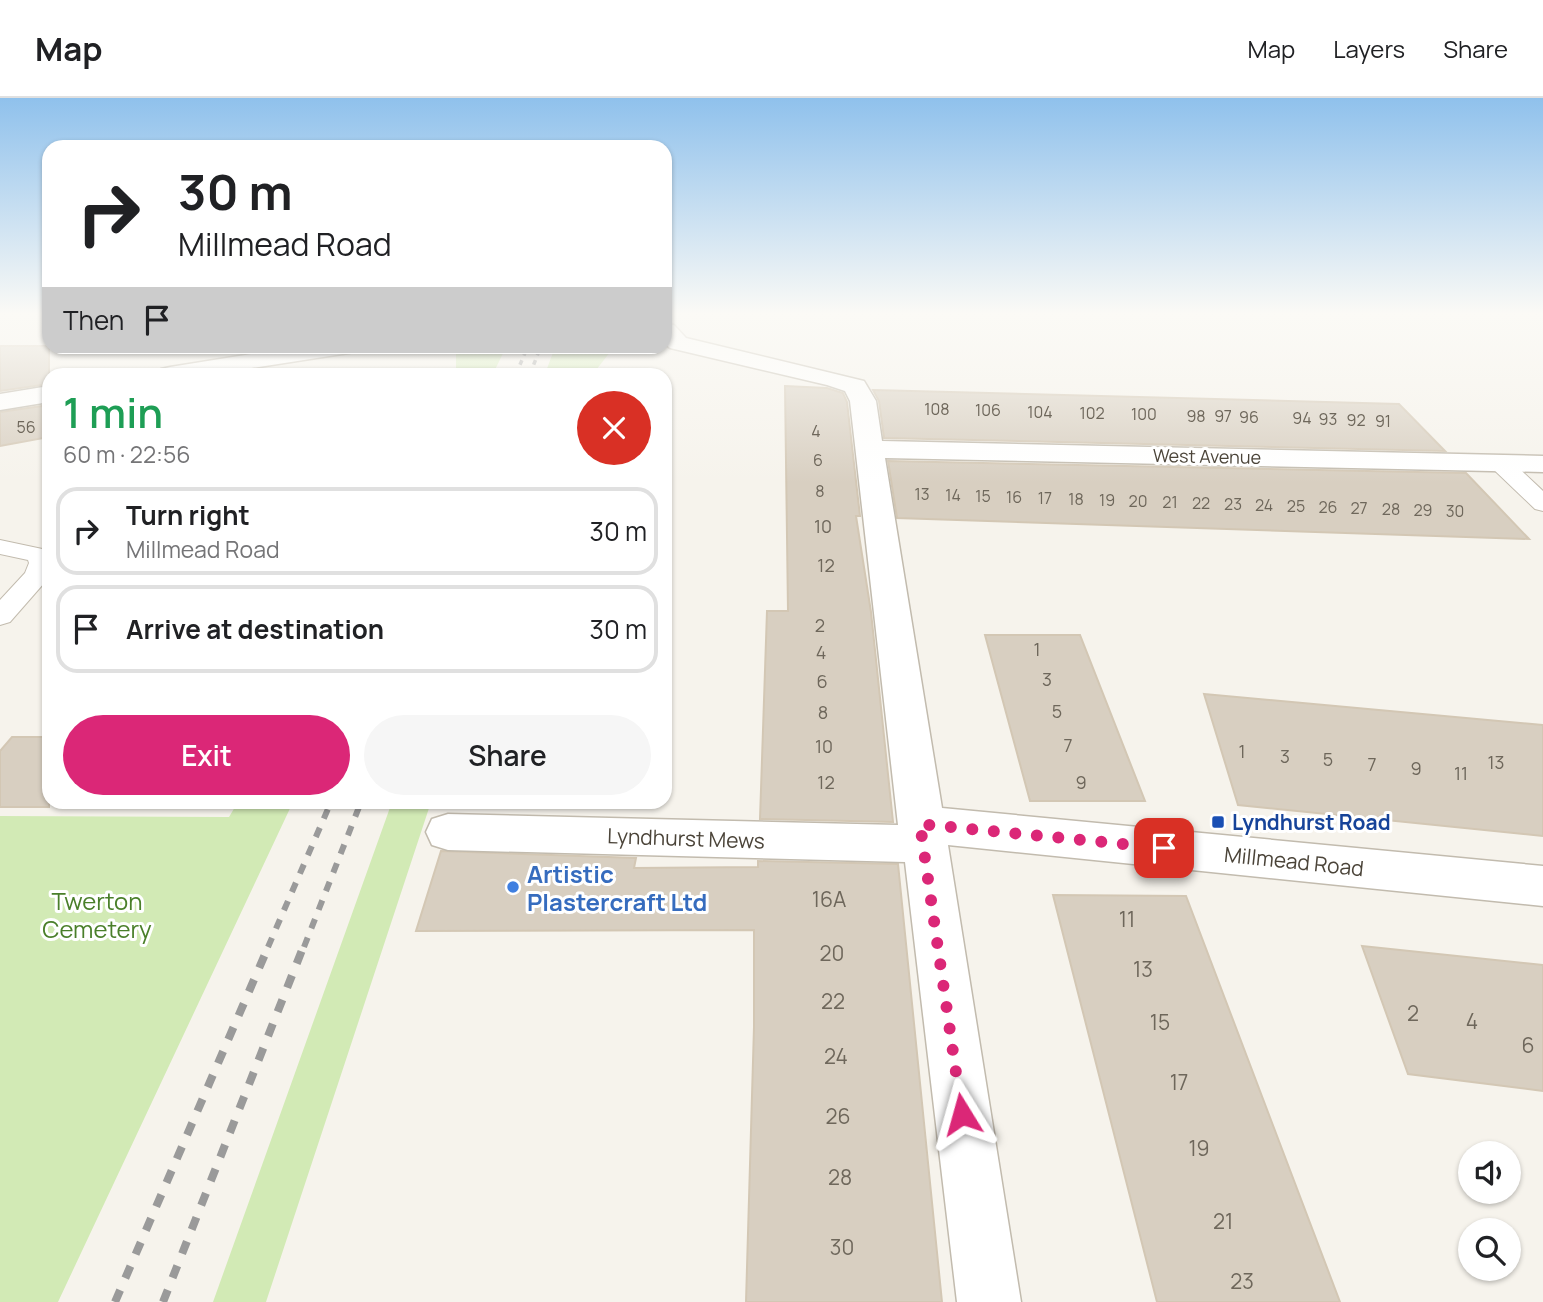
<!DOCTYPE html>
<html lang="en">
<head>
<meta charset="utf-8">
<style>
  :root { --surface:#fff; --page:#f6f6f6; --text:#202124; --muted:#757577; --line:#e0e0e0; --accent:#db2777 }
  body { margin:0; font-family:Manrope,sans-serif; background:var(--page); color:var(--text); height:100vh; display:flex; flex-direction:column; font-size:26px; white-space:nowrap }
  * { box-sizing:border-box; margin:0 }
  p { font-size:23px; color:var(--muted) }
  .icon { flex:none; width:38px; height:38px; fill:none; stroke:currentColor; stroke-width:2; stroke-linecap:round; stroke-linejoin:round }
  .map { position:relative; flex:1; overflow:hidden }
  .drawer { position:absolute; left:42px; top:270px; width:630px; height:441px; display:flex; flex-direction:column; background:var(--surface); border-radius:21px; box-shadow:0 2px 5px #0004 }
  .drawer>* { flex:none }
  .guide { position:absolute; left:42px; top:42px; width:630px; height:214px; border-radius:21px; box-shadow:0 2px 5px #0004; background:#fff; color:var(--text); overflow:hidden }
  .fabs { position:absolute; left:1458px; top:1043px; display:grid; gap:14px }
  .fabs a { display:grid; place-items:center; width:63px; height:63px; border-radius:50%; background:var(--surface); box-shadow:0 2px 5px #0004; font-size:35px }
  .pin { position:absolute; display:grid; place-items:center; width:60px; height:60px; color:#fff; margin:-30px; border-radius:14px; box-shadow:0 4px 10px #0006 }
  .me { position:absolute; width:77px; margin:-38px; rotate:352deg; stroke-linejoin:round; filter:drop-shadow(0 0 5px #0008) }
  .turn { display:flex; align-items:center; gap:24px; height:147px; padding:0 21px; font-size:32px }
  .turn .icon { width:91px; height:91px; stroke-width:2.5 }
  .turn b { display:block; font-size:49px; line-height:60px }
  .then { display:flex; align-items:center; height:66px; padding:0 21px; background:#0003; gap:14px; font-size:26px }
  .round { display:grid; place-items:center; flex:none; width:74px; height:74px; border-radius:37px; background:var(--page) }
  .head { display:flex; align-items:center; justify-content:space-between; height:119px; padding:0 21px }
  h1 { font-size:42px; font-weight:600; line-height:52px; color:#1e9e55 }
  .primary-button { display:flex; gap:14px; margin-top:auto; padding:14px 21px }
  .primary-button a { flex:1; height:80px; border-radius:42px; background:var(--accent); color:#fff; font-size:28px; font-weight:600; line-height:80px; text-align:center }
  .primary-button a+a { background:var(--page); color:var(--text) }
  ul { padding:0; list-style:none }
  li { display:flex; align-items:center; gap:21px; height:88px; margin:0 14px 10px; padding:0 7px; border:4px solid var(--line); border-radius:21px }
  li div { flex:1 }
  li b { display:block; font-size:26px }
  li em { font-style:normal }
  header { display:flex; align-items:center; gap:42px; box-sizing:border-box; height:98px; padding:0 35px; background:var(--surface); border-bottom:2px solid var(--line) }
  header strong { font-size:33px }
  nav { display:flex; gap:38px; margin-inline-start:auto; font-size:24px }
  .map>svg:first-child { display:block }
  .green { fill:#d2eab5 }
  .building { fill:#d8cfc1; stroke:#d3c7b4; stroke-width:2 }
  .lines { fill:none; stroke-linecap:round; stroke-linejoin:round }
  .service-casing { stroke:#c2bbae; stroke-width:2 }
  .minor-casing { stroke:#c2bbae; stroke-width:3 }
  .service { fill:#fff; fill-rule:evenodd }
  .minor { fill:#fff; fill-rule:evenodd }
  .rail-far2 { stroke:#9a9a9a; stroke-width:3.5; stroke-dasharray:5 5; stroke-linecap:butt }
  .rail-far1 { stroke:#9a9a9a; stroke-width:6; stroke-dasharray:10 10; stroke-linecap:butt }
  .rail { stroke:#9a9a9a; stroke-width:8; stroke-dasharray:13 13; stroke-linecap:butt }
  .route { stroke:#db2777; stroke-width:12; stroke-dasharray:0 21.6 }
  .transit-dot { fill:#1a4fb4; stroke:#fff; stroke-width:2.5 }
  .shop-dot { fill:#3f7fe0; stroke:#fff; stroke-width:2.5 }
  .labels { text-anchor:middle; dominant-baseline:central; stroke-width:6; stroke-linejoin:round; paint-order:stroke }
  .far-number-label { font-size:16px; fill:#6e675b }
  .far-street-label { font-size:18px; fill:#4b4439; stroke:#fff }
  .number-label { font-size:18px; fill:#6e675b }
  .transit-label { font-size:21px; font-weight:bold; fill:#164399; stroke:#fff; text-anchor:start }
  .street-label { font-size:21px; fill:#4b4439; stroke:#fff }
  .near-number-label { font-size:21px; fill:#6e675b }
  .near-shop-label { font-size:24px; font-weight:bold; fill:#366cbe; stroke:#fff; text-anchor:start }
  .near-park-label { font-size:24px; fill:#4a7f2a; stroke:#fff }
</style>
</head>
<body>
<header>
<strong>Map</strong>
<nav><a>Map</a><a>Layers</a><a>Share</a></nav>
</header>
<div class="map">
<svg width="1543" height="1204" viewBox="0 0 1543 1204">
  <rect width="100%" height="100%" fill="#f6f3ec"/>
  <path class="green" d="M 456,249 L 456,248 L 506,249 L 493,276 L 456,276 Z
    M 555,249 L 555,248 L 614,249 L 593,276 L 545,276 Z
    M 238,704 L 293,704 L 58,1204 L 0,1204 L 0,718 L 229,719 Z
    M 392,704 L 431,704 L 266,1204 L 213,1204 Z"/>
  <path class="building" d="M 0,248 L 49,248 L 49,286 L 0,293 Z
    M 785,288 L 827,290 L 843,295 L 847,304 L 860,418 L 856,418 L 871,514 L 893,724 L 760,721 L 767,513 L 788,513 Z
    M 873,292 L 1399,306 L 1445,353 L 884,340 L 879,303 Z
    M 49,307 L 49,339 L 0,348 L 0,314 Z
    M 888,363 L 1466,375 L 1529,441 L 897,420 Z
    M 985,537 L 1080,537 L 1145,703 L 1030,703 Z
    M 1204,596 L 1543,627 L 1543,738 L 1238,707 Z
    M 12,639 L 49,639 L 49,709 L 0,709 L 0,653 Z
    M 441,753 L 636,760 L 634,770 L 758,769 L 758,763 L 898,766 L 942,1204 L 746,1204 L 754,929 L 754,832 L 416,833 Z
    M 1053,797 L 1186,798 L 1340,1204 L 1157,1204 Z
    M 1362,848 L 1543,867 L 1543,993 L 1408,976 Z"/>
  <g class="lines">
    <g class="service-casing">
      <path id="service" d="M 1498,357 L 1506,358 L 1543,393 L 1543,413 L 1535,411 L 1490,368 L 1487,363 L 1490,358 Z
        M 0,442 L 47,452 C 51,460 50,476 45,484 L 10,524 L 0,527 L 0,502 L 25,475 L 29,465 L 28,462 L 0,456 Z"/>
    </g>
    <g class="minor-casing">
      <path id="minor" d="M 665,226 L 674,227 L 686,240 L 864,283 L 876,303 L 882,343 L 1543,358 L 1543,374 L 885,360 L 942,710 L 1543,768 L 1543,808 L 948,747 L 1021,1204 L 957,1204 L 905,764 L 448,752 L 432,747 L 426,734 L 432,721 L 448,716 L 898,727 L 850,303 L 845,293 L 827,287 L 670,250 L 665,246 Z
        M 301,248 L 360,248 L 357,253 L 349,255 L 213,276 L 158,276 L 161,271 L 170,269 Z
        M 49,288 L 49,304 L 0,312 L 0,296 Z"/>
    </g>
    <use href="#service" class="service"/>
    <use href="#minor" class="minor"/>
    <path class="rail-far2" d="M 516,276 L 528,248
      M 530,276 L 541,248"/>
    <path class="rail-far1" d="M 268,849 L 331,704
      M 304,849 L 361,704"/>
    <path class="rail" d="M 115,1204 L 269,847
      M 163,1204 L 304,847"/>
  </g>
  <linearGradient id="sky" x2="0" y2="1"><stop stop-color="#8fc1ec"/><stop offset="0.56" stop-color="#fbfaf6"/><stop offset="1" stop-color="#fbfaf6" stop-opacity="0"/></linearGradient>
  <rect width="1543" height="385" fill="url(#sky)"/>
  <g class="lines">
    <path class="route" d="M 962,1016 L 920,726 L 1164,750"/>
  </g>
  <rect class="transit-dot" x="1211" y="717" width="14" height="14" rx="3.5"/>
  <circle class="shop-dot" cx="513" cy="789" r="7"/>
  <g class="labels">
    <g class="far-number-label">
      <text x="937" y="311">108</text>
      <text x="988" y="312">106</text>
      <text x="1040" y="314">104</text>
      <text x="1092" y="315">102</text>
      <text x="1144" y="316">100</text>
      <text x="1196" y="318">98</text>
      <text x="1223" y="318">97</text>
      <text x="1249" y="319">96</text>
      <text x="1302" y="320">94</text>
      <text x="1328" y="321">93</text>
      <text x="1356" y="322">92</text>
      <text x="1383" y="323">91</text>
      <text x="26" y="329">56</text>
      <text x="816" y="333">4</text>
      <text x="818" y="362">6</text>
      <text x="820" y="393">8</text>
      <text x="922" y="396">13</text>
      <text x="953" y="397">14</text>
      <text x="983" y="398">15</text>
      <text x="1014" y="399">16</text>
      <text x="1045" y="400">17</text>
      <text x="1076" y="401">18</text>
      <text x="1107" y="402">19</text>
      <text x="1138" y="403">20</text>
      <text x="1170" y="404">21</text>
      <text x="1201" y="405">22</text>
      <text x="1233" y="406">23</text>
      <text x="1264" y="407">24</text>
      <text x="1296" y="408">25</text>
      <text x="1328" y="409">26</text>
      <text x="1359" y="410">27</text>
      <text x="1391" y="411">28</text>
      <text x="1423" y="412">29</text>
      <text x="1455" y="413">30</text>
    </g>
    <g class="far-street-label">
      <text transform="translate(1207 358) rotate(1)">West Avenue</text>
    </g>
    <g class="number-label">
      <text x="823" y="428">10</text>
      <text x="826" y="467">12</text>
      <text x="820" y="527">2</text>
      <text x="1037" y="551">1</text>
      <text x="821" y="554">4</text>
      <text x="1047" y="581">3</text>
      <text x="822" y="583">6</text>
      <text x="1057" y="613">5</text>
      <text x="823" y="614">8</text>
      <text x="1068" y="647">7</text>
      <text x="824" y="648">10</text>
      <text x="1242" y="653">1</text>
      <text x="1285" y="658">3</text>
      <text x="1328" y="661">5</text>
      <text x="1496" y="664">13</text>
      <text x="1372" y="666">7</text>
      <text x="1416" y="670">9</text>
      <text x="1461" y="675">11</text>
      <text x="826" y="684">12</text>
      <text x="1081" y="684">9</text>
    </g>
    <g class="transit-label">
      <text x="1232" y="724">Lyndhurst Road</text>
    </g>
    <g class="street-label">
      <text transform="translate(686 740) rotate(2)">Lyndhurst Mews</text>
      <text transform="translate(1294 763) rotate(6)">Millmead Road</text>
    </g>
    <g class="near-number-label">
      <text x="829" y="801">16A</text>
      <text x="1127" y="821">11</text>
      <text x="832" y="855">20</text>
      <text x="1143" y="871">13</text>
      <text x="833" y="903">22</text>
      <text x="1413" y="915">2</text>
      <text x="1472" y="923">4</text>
      <text x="1160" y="924">15</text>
      <text x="1528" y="947">6</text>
      <text x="836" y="958">24</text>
      <text x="1179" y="984">17</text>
      <text x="838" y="1018">26</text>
      <text x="1199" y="1050">19</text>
      <text x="840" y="1079">28</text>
      <text x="1223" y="1123">21</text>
      <text x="842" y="1149">30</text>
      <text x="1242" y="1183">23</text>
    </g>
    <g class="near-shop-label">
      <text x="527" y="775">Artistic<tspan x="527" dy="28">Plastercraft Ltd</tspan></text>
    </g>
    <g class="near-park-label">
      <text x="97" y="802">Twerton<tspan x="97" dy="28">Cemetery</tspan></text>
    </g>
  </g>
</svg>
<div class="fabs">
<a><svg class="icon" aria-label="sound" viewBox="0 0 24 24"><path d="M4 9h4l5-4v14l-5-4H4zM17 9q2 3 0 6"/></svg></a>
<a><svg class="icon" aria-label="search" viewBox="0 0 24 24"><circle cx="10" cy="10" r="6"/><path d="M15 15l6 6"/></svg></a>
</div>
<div class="pin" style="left:1164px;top:750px;background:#d93025"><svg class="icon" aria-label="arrive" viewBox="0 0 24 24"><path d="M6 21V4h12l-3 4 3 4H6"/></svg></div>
<svg class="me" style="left:962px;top:1016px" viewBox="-20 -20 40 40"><path d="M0-17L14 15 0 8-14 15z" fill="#db2777" stroke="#fff" stroke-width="4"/></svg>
<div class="guide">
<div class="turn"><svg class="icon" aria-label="right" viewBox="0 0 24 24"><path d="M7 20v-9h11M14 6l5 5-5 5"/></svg><div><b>30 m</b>Millmead Road</div></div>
<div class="then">Then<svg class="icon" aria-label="arrive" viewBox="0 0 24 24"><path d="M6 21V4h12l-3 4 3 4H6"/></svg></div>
</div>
<section class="drawer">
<div class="head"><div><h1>1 min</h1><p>60 m · 22:56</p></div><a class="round" style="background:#d93025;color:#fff"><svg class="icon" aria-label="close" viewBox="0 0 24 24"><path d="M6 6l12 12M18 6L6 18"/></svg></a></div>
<ul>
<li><svg class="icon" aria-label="right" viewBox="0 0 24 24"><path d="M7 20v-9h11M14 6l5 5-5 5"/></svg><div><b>Turn right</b><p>Millmead Road</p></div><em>30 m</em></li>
<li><svg class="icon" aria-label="arrive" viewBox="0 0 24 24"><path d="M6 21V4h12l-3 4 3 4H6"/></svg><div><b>Arrive at destination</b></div><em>30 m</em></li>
</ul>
<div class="primary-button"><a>Exit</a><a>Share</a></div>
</section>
</div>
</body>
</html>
